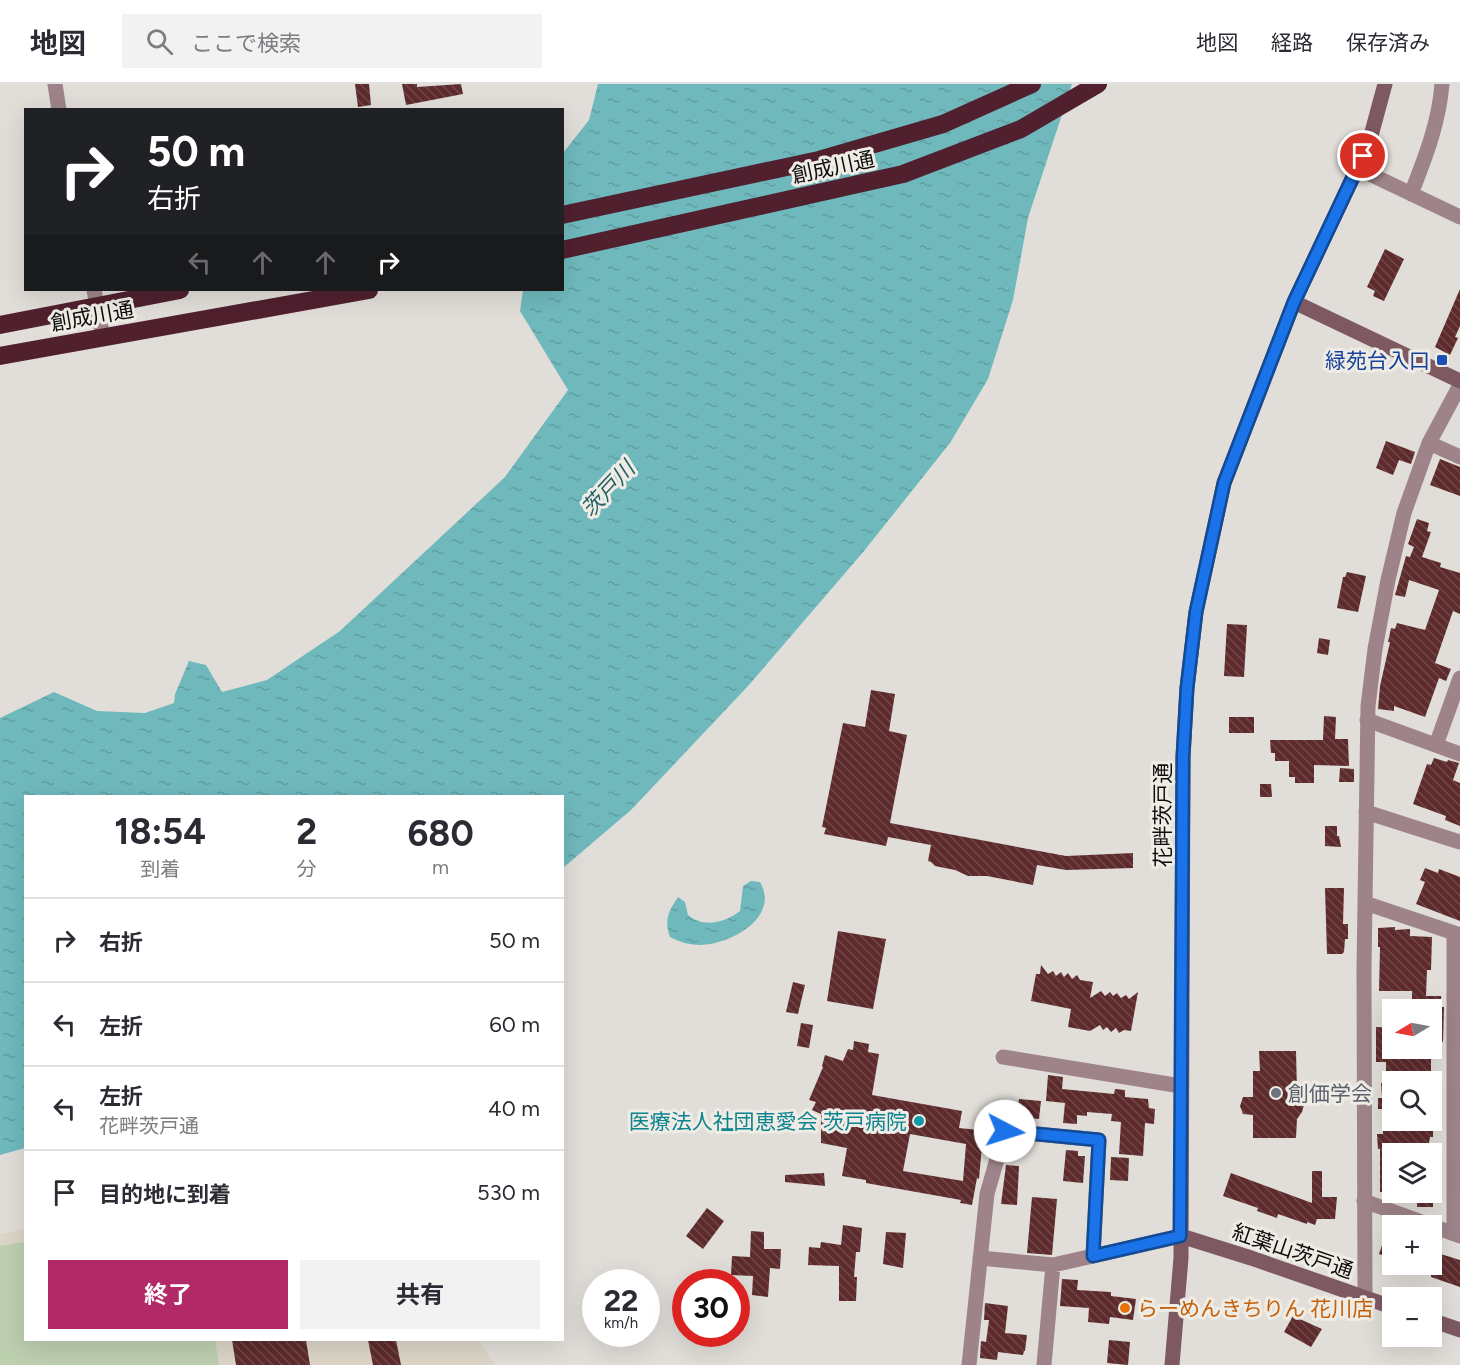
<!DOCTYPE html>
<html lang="ja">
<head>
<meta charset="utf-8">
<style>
  :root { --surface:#fff; --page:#f2f2f3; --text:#2b2b33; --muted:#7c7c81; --line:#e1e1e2; --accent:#b22968 }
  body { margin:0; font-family:Figtree,"Noto Sans JP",sans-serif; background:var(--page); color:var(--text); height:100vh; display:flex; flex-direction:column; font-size:22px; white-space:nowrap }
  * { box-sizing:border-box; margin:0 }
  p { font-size:20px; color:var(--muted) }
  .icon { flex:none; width:33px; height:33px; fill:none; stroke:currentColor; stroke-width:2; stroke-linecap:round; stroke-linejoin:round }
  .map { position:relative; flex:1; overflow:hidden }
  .details { position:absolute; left:24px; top:711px; width:540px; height:546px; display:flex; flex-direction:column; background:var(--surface); border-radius:0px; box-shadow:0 6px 24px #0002 }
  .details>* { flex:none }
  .guide { position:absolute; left:24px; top:24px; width:540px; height:183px; border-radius:0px; box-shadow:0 6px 24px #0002; background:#202124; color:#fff; overflow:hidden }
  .needle { width:39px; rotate:260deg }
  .tools { position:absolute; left:1382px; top:915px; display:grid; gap:12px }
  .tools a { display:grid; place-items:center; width:60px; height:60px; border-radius:0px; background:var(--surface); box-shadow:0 6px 24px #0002; font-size:30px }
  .speed { position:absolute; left:582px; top:1185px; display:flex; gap:12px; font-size:30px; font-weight:700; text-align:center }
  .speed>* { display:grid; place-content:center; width:78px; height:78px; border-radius:50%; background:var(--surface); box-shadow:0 6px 24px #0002; line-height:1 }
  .speed small { font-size:15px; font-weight:400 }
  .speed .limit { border:9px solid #d22; background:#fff; color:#111 }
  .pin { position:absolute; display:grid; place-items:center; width:51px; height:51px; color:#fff; margin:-26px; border:3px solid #fff; border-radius:50%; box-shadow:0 2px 6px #0007 }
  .me { position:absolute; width:66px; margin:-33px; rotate:95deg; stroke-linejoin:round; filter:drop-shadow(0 0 4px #0008) }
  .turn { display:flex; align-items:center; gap:21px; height:126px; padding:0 24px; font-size:27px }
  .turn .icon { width:78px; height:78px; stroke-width:2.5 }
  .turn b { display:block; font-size:42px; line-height:51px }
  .lanes { display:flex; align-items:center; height:57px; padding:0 24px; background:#0003; justify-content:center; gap:30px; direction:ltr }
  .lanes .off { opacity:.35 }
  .eta { display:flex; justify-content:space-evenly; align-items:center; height:102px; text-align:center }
  .eta b { font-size:36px; font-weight:700; line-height:42px }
  .button { display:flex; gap:12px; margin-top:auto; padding:12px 24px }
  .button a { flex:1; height:69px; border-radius:0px; background:var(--accent); color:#fff; font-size:24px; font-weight:700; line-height:69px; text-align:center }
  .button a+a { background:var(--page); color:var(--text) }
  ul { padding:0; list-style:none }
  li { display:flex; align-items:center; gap:18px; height:84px; padding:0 24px; border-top:2px solid var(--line) }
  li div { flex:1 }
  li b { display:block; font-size:22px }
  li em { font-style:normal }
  header { display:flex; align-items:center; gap:36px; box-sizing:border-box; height:84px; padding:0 30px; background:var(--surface); border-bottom:2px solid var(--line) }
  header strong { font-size:28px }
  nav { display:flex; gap:33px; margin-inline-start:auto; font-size:21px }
  .search { width:420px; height:54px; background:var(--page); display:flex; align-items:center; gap:15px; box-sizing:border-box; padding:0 21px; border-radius:0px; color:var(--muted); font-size:22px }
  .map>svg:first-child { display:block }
  .built { fill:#dcd5c8 }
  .grass { fill:#bccfaf }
  .water { fill:url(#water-ripples) }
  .building { fill:url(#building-back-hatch); fill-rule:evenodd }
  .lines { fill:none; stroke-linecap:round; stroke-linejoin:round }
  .street { stroke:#9e848a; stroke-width:15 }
  .secondary { stroke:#7e5962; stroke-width:15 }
  .highway { stroke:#50202f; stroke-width:18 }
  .route-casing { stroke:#114b97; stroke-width:15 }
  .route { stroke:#1a73e8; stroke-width:10 }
  .transit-dot { fill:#1a4fb4; stroke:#efece6; stroke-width:2 }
  .worship-dot { fill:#6b7280; stroke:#efece6; stroke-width:2 }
  .culture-dot { fill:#0f9aa8; stroke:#efece6; stroke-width:2 }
  .food-dot { fill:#e8710a; stroke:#efece6; stroke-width:2 }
  .labels { text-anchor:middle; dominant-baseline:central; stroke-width:6; stroke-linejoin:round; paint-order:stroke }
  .street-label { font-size:21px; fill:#0e0d0b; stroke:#efece6 }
  .transit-label { font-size:21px; fill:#164399; stroke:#efece6; text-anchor:end }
  .worship-label { font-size:21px; fill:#5b616d; stroke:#efece6; text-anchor:start }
  .culture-label { font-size:21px; fill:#0d838f; stroke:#efece6; text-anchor:end }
  .food-label { font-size:21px; fill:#c56008; stroke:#efece6; text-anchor:start }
  .water-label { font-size:22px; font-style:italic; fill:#236163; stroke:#efece6 }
</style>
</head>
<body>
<header>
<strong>地図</strong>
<div class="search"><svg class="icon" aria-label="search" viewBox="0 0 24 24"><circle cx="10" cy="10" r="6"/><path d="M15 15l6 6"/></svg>ここで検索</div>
<nav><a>地図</a><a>経路</a><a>保存済み</a></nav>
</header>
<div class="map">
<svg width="1460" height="1281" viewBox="0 0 1460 1281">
  <defs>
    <pattern id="water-ripples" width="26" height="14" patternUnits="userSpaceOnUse" patternTransform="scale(1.5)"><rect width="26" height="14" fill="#6fb9bd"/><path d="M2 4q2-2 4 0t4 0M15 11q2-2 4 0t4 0" fill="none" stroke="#5f9ea1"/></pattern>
    <pattern id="building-back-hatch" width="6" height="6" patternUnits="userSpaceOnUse" patternTransform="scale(1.5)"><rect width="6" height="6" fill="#5e2b2c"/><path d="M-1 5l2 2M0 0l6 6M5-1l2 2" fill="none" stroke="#704748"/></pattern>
  </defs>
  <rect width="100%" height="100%" fill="#e1ded9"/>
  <path class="built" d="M 25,1145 L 26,1256 L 479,1256 L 495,1281 L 0,1281 L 0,1150 Z"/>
  <path class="grass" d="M 25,1158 L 26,1256 L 215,1256 L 219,1281 L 0,1281 L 0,1162 Z"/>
  <path class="water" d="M 598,0 L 1072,0 L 1028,134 L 1013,216 L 988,295 L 950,359 L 864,467 L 748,602 L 631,726 L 563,784 L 562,712 L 26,712 L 25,1064 L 0,1071 L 0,634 L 54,608 L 97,627 L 145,629 L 174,619 L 175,610 L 189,577 L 206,581 L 222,608 L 267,596 L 340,547 L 505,393 L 568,306 L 520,227 L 523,206 L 562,206 L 563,69 L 589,36 Z
    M 751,797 L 760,798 C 780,833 732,860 701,861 C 690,861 679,858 670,853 C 664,837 668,828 678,813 L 685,818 L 688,831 C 703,844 725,839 740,827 L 743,802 Z"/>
  <path class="building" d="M 355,0 L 369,0 L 371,21 L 358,23 Z
    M 402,0 L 417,0 L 417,3 L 461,0 L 463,10 L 406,21 Z
    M 1385,165 L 1404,175 L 1384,217 L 1373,212 L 1375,207 L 1367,203 Z
    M 1460,205 L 1460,242 L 1455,253 L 1458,254 L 1450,271 L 1435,263 Z
    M 1386,357 L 1415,368 L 1411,380 L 1399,376 L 1393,391 L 1376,384 Z
    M 1440,375 L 1460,383 L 1460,412 L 1430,401 Z
    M 1417,435 L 1429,439 L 1427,447 L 1431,448 L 1422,473 L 1441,479 L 1440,483 L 1460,489 L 1460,530 L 1453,527 L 1435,579 L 1451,585 L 1446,597 L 1439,594 L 1425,633 L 1394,622 L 1394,627 L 1378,625 L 1380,602 L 1390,558 L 1388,558 L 1391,544 L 1395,545 L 1397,539 L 1425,546 L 1439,506 L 1409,496 L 1405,513 L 1395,511 L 1406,472 L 1410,473 L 1414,463 L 1408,460 Z
    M 1347,488 L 1366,492 L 1358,528 L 1337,524 L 1343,493 L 1345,493 Z
    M 1227,540 L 1247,541 L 1244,593 L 1224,592 Z
    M 1319,554 L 1330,556 L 1328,571 L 1317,569 Z
    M 871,606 L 895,610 L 889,647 L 907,651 L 890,739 L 1066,772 L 1133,769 L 1133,784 L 1066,786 L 1037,781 L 1033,801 L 987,792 L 968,792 L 955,786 L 935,782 L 931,778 L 928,777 L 931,761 L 888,753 L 886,762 L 824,750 L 826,744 L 822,743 L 843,639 L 865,643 Z
    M 1324,632 L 1336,633 L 1335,655 L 1348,655 L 1349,682 L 1314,681 L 1314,699 L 1295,699 L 1295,693 L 1289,693 L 1289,677 L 1275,677 L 1275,669 L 1271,669 L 1270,656 L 1323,656 Z
    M 1229,633 L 1254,633 L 1254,649 L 1229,649 Z
    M 1434,674 L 1447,678 L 1448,676 L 1459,679 L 1453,696 L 1460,699 L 1460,742 L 1445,736 L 1446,732 L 1413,720 L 1427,680 L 1431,681 Z
    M 1340,684 L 1354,685 L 1354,698 L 1339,698 Z
    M 1260,700 L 1271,700 L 1272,713 L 1260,713 Z
    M 1325,742 L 1337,742 L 1337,752 L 1339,752 L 1341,763 L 1325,762 Z
    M 1425,784 L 1438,789 L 1439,785 L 1460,793 L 1460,837 L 1416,820 L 1425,798 L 1420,796 Z
    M 1325,804 L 1344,804 L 1343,840 L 1348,840 L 1348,855 L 1345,855 L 1344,868 L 1342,870 L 1327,870 Z
    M 1395,843 L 1395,846 L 1410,845 L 1410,852 L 1432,853 L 1431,886 L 1427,886 L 1426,912 L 1441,912 L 1442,923 L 1444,923 L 1443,958 L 1432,957 L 1432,926 L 1412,926 L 1412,907 L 1379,907 L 1380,863 L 1378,863 L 1378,844 Z
    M 838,847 L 886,855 L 873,925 L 827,917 Z
    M 1041,881 L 1048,890 L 1053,887 L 1056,892 L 1061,888 L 1064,893 L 1068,889 L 1072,895 L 1077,891 L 1080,896 L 1093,898 L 1090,914 L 1101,907 L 1105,912 L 1110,908 L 1113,912 L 1117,909 L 1121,914 L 1126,911 L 1129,915 L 1138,908 L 1131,947 L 1124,946 L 1119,949 L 1116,944 L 1111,948 L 1107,943 L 1103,946 L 1100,941 L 1090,947 L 1068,943 L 1071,925 L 1031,917 L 1036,890 L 1040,890 Z
    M 793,898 L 805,901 L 798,930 L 786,928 Z
    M 801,939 L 813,941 L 809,964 L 797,962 Z
    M 1376,943 L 1392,944 L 1392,964 L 1431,964 L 1431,998 L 1386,998 L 1386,978 L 1376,978 Z
    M 854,957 L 869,960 L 868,968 L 879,970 L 872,1011 L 962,1027 L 959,1044 L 989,1047 L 987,1063 L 982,1062 L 979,1095 L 977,1094 L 972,1121 L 960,1119 L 961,1116 L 866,1099 L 866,1096 L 842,1092 L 847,1064 L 821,1059 L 821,1030 L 812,1026 L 816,1018 L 809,1016 L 823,983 L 822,982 L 825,971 L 843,977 L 848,965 L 853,966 ZM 910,1050 L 966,1060 L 963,1097 L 903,1087 Z
    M 1259,967 L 1296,967 L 1297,1007 L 1302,1013 L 1304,1021 L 1302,1028 L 1297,1035 L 1296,1054 L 1253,1054 L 1253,1031 L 1243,1030 L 1240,1022 L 1243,1013 L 1253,1013 L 1253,987 L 1260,987 Z
    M 1048,991 L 1063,993 L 1062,1005 L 1114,1010 L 1115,1005 L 1125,1006 L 1125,1013 L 1148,1015 L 1149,1024 L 1155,1025 L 1154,1040 L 1145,1039 L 1143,1072 L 1119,1070 L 1121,1038 L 1111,1037 L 1112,1030 L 1087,1028 L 1087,1032 L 1077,1031 L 1077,1040 L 1063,1039 L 1065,1019 L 1046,1017 Z
    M 1381,999 L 1392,999 L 1392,1036 L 1433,1040 L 1433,1053 L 1430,1053 L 1429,1059 L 1423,1059 L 1423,1067 L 1392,1067 L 1392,1108 L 1380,1108 L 1380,1065 L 1378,1065 L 1377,1050 L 1383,1050 L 1382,1025 L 1378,1025 L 1378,1014 L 1382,1014 Z
    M 1019,1015 L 1041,1017 L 1039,1035 L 1017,1033 Z
    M 1066,1066 L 1078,1067 L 1078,1072 L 1085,1072 L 1083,1099 L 1063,1097 Z
    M 1111,1073 L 1129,1074 L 1128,1097 L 1110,1096 Z
    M 1006,1081 L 1019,1082 L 1017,1121 L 1001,1120 Z
    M 1312,1087 L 1322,1087 L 1322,1113 L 1337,1113 L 1335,1135 L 1317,1135 L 1315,1141 L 1307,1138 L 1307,1140 L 1278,1130 L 1277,1134 L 1257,1127 L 1258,1124 L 1223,1112 L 1231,1089 L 1312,1119 Z
    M 824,1089 L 825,1102 L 785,1098 L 785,1091 Z
    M 1417,1108 L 1433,1108 L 1433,1123 L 1417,1123 Z
    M 1032,1113 L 1057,1115 L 1052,1171 L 1027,1169 Z
    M 707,1124 L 724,1137 L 703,1165 L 686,1152 Z
    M 1390,1138 L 1392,1138 L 1392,1174 L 1379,1170 Z
    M 843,1141 L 862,1144 L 860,1168 L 856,1168 L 854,1193 L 857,1193 L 856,1217 L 839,1217 L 839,1182 L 808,1181 L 809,1163 L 820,1164 L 821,1158 L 841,1161 Z
    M 751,1147 L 764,1148 L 764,1165 L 781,1165 L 780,1185 L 770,1184 L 768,1213 L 752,1211 L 753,1192 L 731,1191 L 732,1172 L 750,1173 Z
    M 886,1148 L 906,1149 L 903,1184 L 883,1180 Z
    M 1431,1167 L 1460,1176 L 1460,1203 L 1431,1193 Z
    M 1062,1195 L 1078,1196 L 1077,1206 L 1111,1208 L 1111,1212 L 1136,1215 L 1133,1236 L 1110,1233 L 1109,1240 L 1088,1238 L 1089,1224 L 1060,1222 Z
    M 985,1219 L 1008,1222 L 1005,1249 L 1027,1251 L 1025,1267 L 1024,1267 L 1023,1271 L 998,1268 L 997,1276 L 980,1274 L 981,1257 L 986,1258 L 989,1236 L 984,1236 Z
    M 1293,1232 L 1322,1245 L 1311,1263 L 1284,1248 Z
    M 232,1256 L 306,1256 L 310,1281 L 236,1281 Z
    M 368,1256 L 396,1256 L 401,1281 L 373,1281 Z
    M 1109,1256 L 1130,1258 L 1128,1281 L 1107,1279 Z"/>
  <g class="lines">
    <path class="street" d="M 55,0 L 59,26
      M 1357,84 L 1460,133
      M 1411,110 C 1425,74 1439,39 1442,0
      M 94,206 L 103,253
      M 1429,359 L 1460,373
      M 1367,636 L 1460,670
      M 1436,661 L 1460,594
      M 1366,728 L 1460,758
      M 1365,819 L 1460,851
      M 1454,849 L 1454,1150
      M 1003,973 L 1181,1002
      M 1364,1117 L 1460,1152
      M 980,1174 L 1053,1181 L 1181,1152
      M 1365,1213 L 1364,884 L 1368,622 L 1375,565 L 1388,496 L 1404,429 L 1429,359 L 1460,301
      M 969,1281 L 987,1110 L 1005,1047 L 1099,1056 L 1093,1172
      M 1044,1281 L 1053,1181"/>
    <path class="secondary" d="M 1294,218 L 1460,297
      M 1181,1152 L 1251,1174 L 1392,1223
      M 1431,1236 L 1460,1246
      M 1172,1281 L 1181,1174 L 1183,673 L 1187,604 L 1196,528 L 1224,399 L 1294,218 L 1369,59 L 1385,0"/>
    <path class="highway" d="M 562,131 L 819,76 L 943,40 L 1032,0
      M 562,166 L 903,90 L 1021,45 L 1098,0
      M 0,241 L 180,206
      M 0,272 L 369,206"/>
  </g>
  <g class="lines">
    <g class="route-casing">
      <path id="route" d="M 1005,1047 L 1099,1056 L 1093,1172 L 1180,1152 L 1183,672 L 1187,604 L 1196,528 L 1224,399 L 1294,218 L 1363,72"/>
    </g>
    <use href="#route" class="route"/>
  </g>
  <rect class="transit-dot" x="1436" y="270" width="12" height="12" rx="3"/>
  <circle class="worship-dot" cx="1276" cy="1009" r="6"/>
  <circle class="culture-dot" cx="919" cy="1037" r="6"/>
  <circle class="food-dot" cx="1125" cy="1224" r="6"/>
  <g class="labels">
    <g class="street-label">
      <text transform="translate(833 83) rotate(-12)">創成川通</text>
      <text transform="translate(92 232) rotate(-10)">創成川通</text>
      <text transform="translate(1162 731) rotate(-90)">花畔茨戸通</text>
      <text transform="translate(1293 1167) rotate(19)">紅葉山茨戸通</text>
    </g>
    <g class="transit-label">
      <text x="1430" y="276">緑苑台入口</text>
    </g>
    <g class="worship-label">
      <text x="1288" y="1009">創価学会</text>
    </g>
    <g class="culture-label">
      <text x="907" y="1037">医療法人社団恵愛会 茨戸病院</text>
    </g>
    <g class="food-label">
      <text x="1137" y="1224">らーめんきちりん 花川店</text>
    </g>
    <g class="water-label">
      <text transform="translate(608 405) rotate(-47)">茨戸川</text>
    </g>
  </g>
</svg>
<div class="tools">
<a><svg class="needle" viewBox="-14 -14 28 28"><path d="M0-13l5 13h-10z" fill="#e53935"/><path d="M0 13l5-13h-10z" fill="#7c7c81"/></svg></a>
<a><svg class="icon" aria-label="search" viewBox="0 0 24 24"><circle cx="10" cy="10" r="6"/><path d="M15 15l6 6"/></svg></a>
<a><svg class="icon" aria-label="layers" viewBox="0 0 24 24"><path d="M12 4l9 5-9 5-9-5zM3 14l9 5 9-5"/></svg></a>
<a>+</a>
<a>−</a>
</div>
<div class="speed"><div>22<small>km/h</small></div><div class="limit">30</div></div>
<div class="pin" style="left:1363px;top:72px;background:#d93025"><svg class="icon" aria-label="arrive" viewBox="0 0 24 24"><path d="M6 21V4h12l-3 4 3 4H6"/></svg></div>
<svg class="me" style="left:1005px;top:1047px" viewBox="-20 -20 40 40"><circle r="19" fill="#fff"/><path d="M0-13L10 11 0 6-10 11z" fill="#1a73e8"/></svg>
<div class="guide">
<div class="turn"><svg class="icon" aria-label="right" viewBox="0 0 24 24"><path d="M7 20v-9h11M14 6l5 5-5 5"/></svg><div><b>50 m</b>右折</div></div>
<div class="lanes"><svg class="icon off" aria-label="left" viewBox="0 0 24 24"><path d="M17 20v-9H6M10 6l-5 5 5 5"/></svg><svg class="icon off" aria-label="ahead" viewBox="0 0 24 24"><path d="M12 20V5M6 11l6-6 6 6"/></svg><svg class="icon off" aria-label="ahead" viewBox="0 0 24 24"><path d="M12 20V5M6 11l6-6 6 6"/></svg><svg class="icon" aria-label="right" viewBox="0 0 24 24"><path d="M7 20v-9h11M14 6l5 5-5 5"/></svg></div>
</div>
<section class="details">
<div class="eta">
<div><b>18:54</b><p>到着</p></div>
<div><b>2</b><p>分</p></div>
<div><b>680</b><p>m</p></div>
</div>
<ul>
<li><svg class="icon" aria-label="right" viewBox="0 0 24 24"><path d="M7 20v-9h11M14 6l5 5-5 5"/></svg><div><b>右折</b></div><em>50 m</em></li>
<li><svg class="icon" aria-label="left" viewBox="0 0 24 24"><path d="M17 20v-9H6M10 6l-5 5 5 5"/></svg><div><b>左折</b></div><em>60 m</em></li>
<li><svg class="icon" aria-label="left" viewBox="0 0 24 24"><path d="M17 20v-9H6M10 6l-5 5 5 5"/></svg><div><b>左折</b><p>花畔茨戸通</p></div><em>40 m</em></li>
<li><svg class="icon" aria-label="arrive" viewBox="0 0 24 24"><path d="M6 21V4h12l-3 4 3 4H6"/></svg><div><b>目的地に到着</b></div><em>530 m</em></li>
</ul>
<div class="button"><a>終了</a><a>共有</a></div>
</section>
</div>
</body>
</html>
